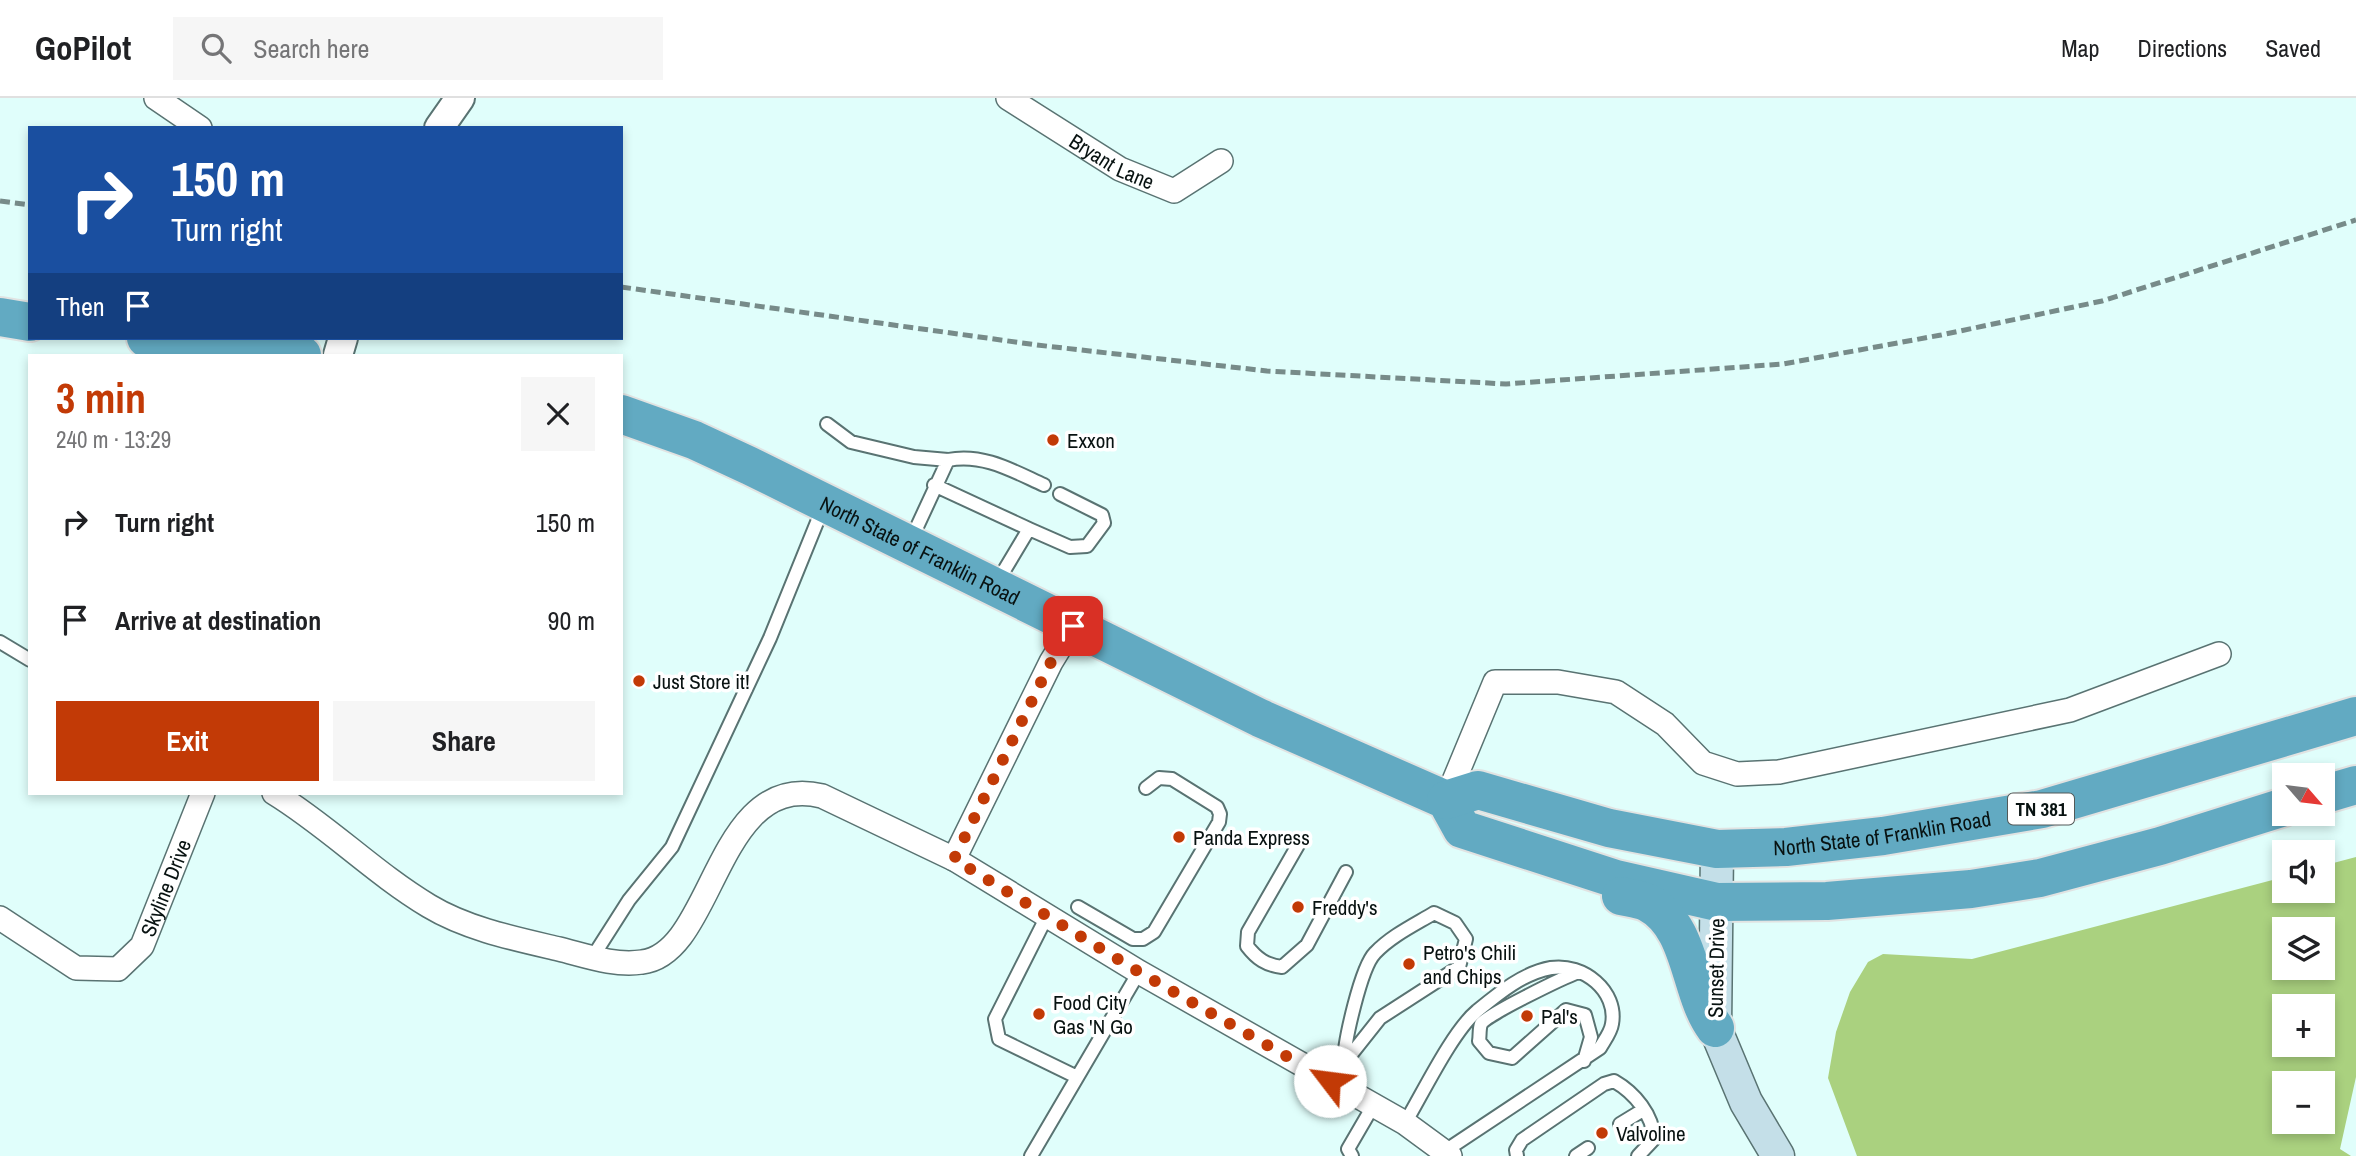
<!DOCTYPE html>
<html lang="en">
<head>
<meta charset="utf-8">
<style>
  :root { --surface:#fff; --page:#f6f6f6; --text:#202124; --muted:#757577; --line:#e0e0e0; --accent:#c23a06 }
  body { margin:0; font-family:"Archivo Narrow",sans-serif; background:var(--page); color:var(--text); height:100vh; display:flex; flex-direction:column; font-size:26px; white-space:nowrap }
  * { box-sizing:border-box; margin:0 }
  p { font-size:23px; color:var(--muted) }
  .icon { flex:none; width:38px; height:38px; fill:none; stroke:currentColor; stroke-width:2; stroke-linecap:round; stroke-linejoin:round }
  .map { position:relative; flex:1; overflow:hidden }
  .side { position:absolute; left:28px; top:256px; width:595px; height:441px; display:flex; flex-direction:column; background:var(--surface); border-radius:0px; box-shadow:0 4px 10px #0003 }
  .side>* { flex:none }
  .top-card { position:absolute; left:28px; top:28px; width:595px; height:214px; border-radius:0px; box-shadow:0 4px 10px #0003; background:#1a4fa0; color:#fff; overflow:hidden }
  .needle { width:46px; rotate:118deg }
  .tools { position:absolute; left:2272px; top:665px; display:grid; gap:14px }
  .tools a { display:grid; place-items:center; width:63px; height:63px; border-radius:0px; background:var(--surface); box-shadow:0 4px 10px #0003; font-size:35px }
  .pin { position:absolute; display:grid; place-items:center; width:60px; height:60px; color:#fff; margin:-30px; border-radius:14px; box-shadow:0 4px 10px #0006 }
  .me { position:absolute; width:77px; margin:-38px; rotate:300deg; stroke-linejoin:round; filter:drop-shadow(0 0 5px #0008) }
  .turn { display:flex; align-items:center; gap:24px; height:147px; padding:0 28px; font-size:32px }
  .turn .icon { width:91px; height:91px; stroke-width:2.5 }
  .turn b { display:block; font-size:49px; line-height:60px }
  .then { display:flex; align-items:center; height:66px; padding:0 28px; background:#0003; gap:14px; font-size:26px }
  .round { display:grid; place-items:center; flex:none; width:74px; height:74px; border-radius:0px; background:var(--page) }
  .headline { display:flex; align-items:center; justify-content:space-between; height:119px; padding:0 28px }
  h1 { font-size:42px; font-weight:700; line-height:52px; color:var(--accent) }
  .action { display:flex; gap:14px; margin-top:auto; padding:14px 28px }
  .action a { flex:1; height:80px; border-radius:0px; background:var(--accent); color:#fff; font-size:28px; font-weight:700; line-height:80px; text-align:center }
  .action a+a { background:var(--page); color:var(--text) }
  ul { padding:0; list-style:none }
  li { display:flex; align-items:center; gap:21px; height:98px; padding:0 28px }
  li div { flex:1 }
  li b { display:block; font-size:26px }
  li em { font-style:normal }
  header { display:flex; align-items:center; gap:42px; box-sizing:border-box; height:98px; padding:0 35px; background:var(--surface); border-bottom:2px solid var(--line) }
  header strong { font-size:33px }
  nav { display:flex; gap:38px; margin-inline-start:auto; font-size:24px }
  .search { width:490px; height:63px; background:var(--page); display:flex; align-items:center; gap:18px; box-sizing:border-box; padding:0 24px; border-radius:0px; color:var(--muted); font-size:26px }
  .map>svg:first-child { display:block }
  .forest { fill:#aad17f; fill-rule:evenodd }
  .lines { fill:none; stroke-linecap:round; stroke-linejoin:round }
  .service-casing { stroke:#597372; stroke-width:16 }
  .minor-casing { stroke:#597372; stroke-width:26 }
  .tertiary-casing { stroke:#597372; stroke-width:32 }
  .secondary-casing { stroke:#597372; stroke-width:35 }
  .trunk-casing { stroke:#e1e3e2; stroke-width:42 }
  .service { stroke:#fff; stroke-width:12 }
  .minor { stroke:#fff; stroke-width:23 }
  .tertiary { stroke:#fff; stroke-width:28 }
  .secondary { stroke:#c4dfe8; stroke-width:32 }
  .trunk { stroke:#62aac2; stroke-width:38 }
  .rail { stroke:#778b89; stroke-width:5; stroke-dasharray:10 5; stroke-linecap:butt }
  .route { stroke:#c23a06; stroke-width:12; stroke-dasharray:0 21.6 }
  .poi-dot { fill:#c23a06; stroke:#fff; stroke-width:2.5 }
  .labels { text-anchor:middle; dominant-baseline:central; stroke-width:7; stroke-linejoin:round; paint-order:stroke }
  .shield { fill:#fff; stroke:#525958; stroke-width:2 }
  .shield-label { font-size:19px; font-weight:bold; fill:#081211 }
  .street-label { font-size:21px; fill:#081211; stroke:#fff }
  .poi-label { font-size:21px; fill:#081211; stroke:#fff; text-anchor:start }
</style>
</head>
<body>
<header>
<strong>GoPilot</strong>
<div class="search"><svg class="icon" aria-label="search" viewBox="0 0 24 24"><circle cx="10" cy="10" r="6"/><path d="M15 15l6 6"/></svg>Search here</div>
<nav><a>Map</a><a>Directions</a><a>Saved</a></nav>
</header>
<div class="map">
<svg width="2356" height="1058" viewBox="0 0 2356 1058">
  <rect width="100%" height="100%" fill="#e0fefb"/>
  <path class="forest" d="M 2356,759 L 2356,979 L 2340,1051 L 2351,1058 L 1857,1058 L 1828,980 L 1836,934 L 1850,894 L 1868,864 L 1883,856 L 1972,861 L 2284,779 L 2284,793 L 2322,793 L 2322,768 ZM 2284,831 L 2322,831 L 2322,870 L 2284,870 ZM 2284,908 L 2322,908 L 2322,947 L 2284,947 ZM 2284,985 L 2322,985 L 2322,1024 L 2284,1024 Z"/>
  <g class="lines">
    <g class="service-casing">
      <path id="service" d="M 827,326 L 851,344 L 914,359 L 948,362
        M 934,387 L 1029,431
        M 910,444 L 948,362 C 983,355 1013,373 1044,387
        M 996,486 L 1029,431 L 1070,449 L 1087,448 L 1104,425 L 1102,417 L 1060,396
        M 0,544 L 30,562
        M 1298,747 L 1248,834 L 1247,848 C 1257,861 1266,867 1282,869 L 1307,847 L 1346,774
        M 1078,809 L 1133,841 L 1143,841 L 1154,834 L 1219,724 L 1220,716 L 1217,709 L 1172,681 L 1159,680 L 1146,690
        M 1048,816 L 995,921 L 999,941 L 1077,979
        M 592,860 L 629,802 L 672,749 L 770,540 L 824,407
        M 1579,874 C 1564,879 1486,917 1481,926 C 1479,931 1480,938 1479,943 L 1489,955 L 1512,960 L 1566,912 L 1585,917 L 1591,939 L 1584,963
        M 1330,983 L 1380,920 L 1459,869 L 1466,841 L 1455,825 L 1434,815 C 1414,827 1391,838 1375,855 C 1361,869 1344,944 1344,965
        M 1405,1025 C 1423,995 1452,934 1477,913 C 1499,895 1523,875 1551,870 C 1583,865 1618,893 1612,926 C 1611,934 1604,943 1600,950 L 1445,1053
        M 1620,1026 L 1643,1012
        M 1031,1058 L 1139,874
        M 1352,1058 L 1348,1051 L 1373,1008
        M 1517,1058 L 1516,1052 L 1522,1042 L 1604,986 L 1614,983 C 1635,995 1653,1017 1654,1041 L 1638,1058
        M 1576,1058 L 1588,1050"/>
    </g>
    <g class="minor-casing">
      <g id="minor">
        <path d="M 156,0 L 200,30"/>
        <path id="s1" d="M 1008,0 L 1120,71 L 1174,93 L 1221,63"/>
        <path d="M 274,695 C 328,728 374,775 429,808 C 467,831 516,841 559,851 C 587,858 614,868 642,864 C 715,856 715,672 822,698 L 954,761 L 1139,874 L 1405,1025 L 1450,1058"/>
        <path d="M 1446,702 L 1495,584 L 1558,584 L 1616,594 L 1665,626 L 1703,665 L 1737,676 L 1779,674 L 2070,612 L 2219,556"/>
        <path d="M 954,761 L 1051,564 L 1073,528"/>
        <path id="s2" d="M 0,820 L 76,870 L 118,871 L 142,848 L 203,695"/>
      </g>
    </g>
    <g class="tertiary-casing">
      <path id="tertiary" d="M 439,30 L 460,0
        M 338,257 L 343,240"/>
    </g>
    <g class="secondary-casing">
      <path id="secondary" d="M 1717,751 L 1715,930 L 1746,1004 L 1778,1058"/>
    </g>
    <g class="trunk-casing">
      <g id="trunk">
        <path d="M 0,219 L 30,224"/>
        <path d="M 146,240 L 302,257"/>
        <path id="s3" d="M 621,316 L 694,342 L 750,368 L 1260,620 L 1446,702 L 1462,731 L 1616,781 L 1717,804 L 1827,803 L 1971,791 L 2040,780 L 2160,748 L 2284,709"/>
        <path d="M 2322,697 L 2356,687"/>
        <path id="s4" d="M 1446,702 L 1478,692 L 1609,730 L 1717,751 L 1786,749 L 1883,738 L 2042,711 L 2356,618"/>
        <path d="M 1621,798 C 1629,800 1640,801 1648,805 C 1693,829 1688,894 1715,930"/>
      </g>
    </g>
    <use href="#service" class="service"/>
    <use href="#minor" class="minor"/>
    <use href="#tertiary" class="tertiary"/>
    <use href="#secondary" class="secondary"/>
    <use href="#trunk" class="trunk"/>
    <path class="rail" d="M 0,103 L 30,107
      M 621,189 L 1037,247 L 1267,273 L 1506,286 L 1783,266 L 1941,237 L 2102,203 L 2356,122"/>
  </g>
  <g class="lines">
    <path class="route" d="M 1073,528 L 1051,564 L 954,761 L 1139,874 L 1330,983"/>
  </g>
  <g class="poi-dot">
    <circle cx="1053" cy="342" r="7"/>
    <circle cx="639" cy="583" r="7"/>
    <circle cx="1179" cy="739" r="7"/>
    <circle cx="1298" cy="809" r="7"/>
    <circle cx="1409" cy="866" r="7"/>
    <circle cx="1039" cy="916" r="7"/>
    <circle cx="1527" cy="918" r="7"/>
    <circle cx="1602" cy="1035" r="7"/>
  </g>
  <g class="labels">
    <rect class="shield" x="2008" y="695.5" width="66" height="31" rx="5"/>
    <g class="shield-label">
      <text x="2041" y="711">TN 381</text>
    </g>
    <g class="street-label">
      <text stroke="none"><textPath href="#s1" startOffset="122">Bryant Lane</textPath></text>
      <text stroke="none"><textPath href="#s3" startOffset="329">North State of Franklin Road</textPath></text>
      <text stroke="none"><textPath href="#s4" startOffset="446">North State of Franklin Road</textPath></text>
      <text stroke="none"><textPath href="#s2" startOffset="229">Skyline Drive</textPath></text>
      <text transform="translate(1716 870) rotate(-89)">Sunset Drive</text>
    </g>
    <g class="poi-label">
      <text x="1067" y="342">Exxon</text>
      <text x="653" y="583">Just Store it!</text>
      <text x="1193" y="739">Panda Express</text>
      <text x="1312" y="809">Freddy's</text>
      <text x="1423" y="854">Petro's Chili<tspan x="1423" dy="24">and Chips</tspan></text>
      <text x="1053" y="904">Food City<tspan x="1053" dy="24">Gas 'N Go</tspan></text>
      <text x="1541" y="918">Pal's</text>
      <text x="1616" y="1035">Valvoline</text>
    </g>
  </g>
</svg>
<div class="tools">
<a><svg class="needle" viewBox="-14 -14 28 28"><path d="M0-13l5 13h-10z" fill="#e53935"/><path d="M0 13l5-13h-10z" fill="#757577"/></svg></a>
<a><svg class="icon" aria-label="sound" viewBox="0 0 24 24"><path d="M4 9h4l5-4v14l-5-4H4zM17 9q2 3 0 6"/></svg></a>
<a><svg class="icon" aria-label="layers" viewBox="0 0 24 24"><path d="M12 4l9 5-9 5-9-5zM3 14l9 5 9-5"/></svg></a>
<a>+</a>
<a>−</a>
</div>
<div class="pin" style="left:1073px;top:528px;background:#d93025"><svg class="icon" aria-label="arrive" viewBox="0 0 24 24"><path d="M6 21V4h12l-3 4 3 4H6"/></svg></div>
<svg class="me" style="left:1330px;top:983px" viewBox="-20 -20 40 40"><circle r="19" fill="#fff"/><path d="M0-13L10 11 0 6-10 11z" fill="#c23a06"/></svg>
<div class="top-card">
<div class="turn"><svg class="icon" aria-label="right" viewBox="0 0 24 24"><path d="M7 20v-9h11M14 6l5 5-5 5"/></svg><div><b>150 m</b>Turn right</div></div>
<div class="then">Then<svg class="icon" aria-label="arrive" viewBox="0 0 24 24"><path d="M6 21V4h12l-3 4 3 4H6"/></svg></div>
</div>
<section class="side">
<div class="headline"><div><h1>3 min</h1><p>240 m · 13:29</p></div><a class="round"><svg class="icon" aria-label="close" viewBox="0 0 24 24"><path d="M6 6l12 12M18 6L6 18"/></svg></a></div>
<ul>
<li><svg class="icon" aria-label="right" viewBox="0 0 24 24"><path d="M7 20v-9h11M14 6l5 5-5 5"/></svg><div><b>Turn right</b></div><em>150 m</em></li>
<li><svg class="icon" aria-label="arrive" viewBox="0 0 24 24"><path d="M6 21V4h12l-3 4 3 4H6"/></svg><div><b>Arrive at destination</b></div><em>90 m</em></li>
</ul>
<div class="action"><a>Exit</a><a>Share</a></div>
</section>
</div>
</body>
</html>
